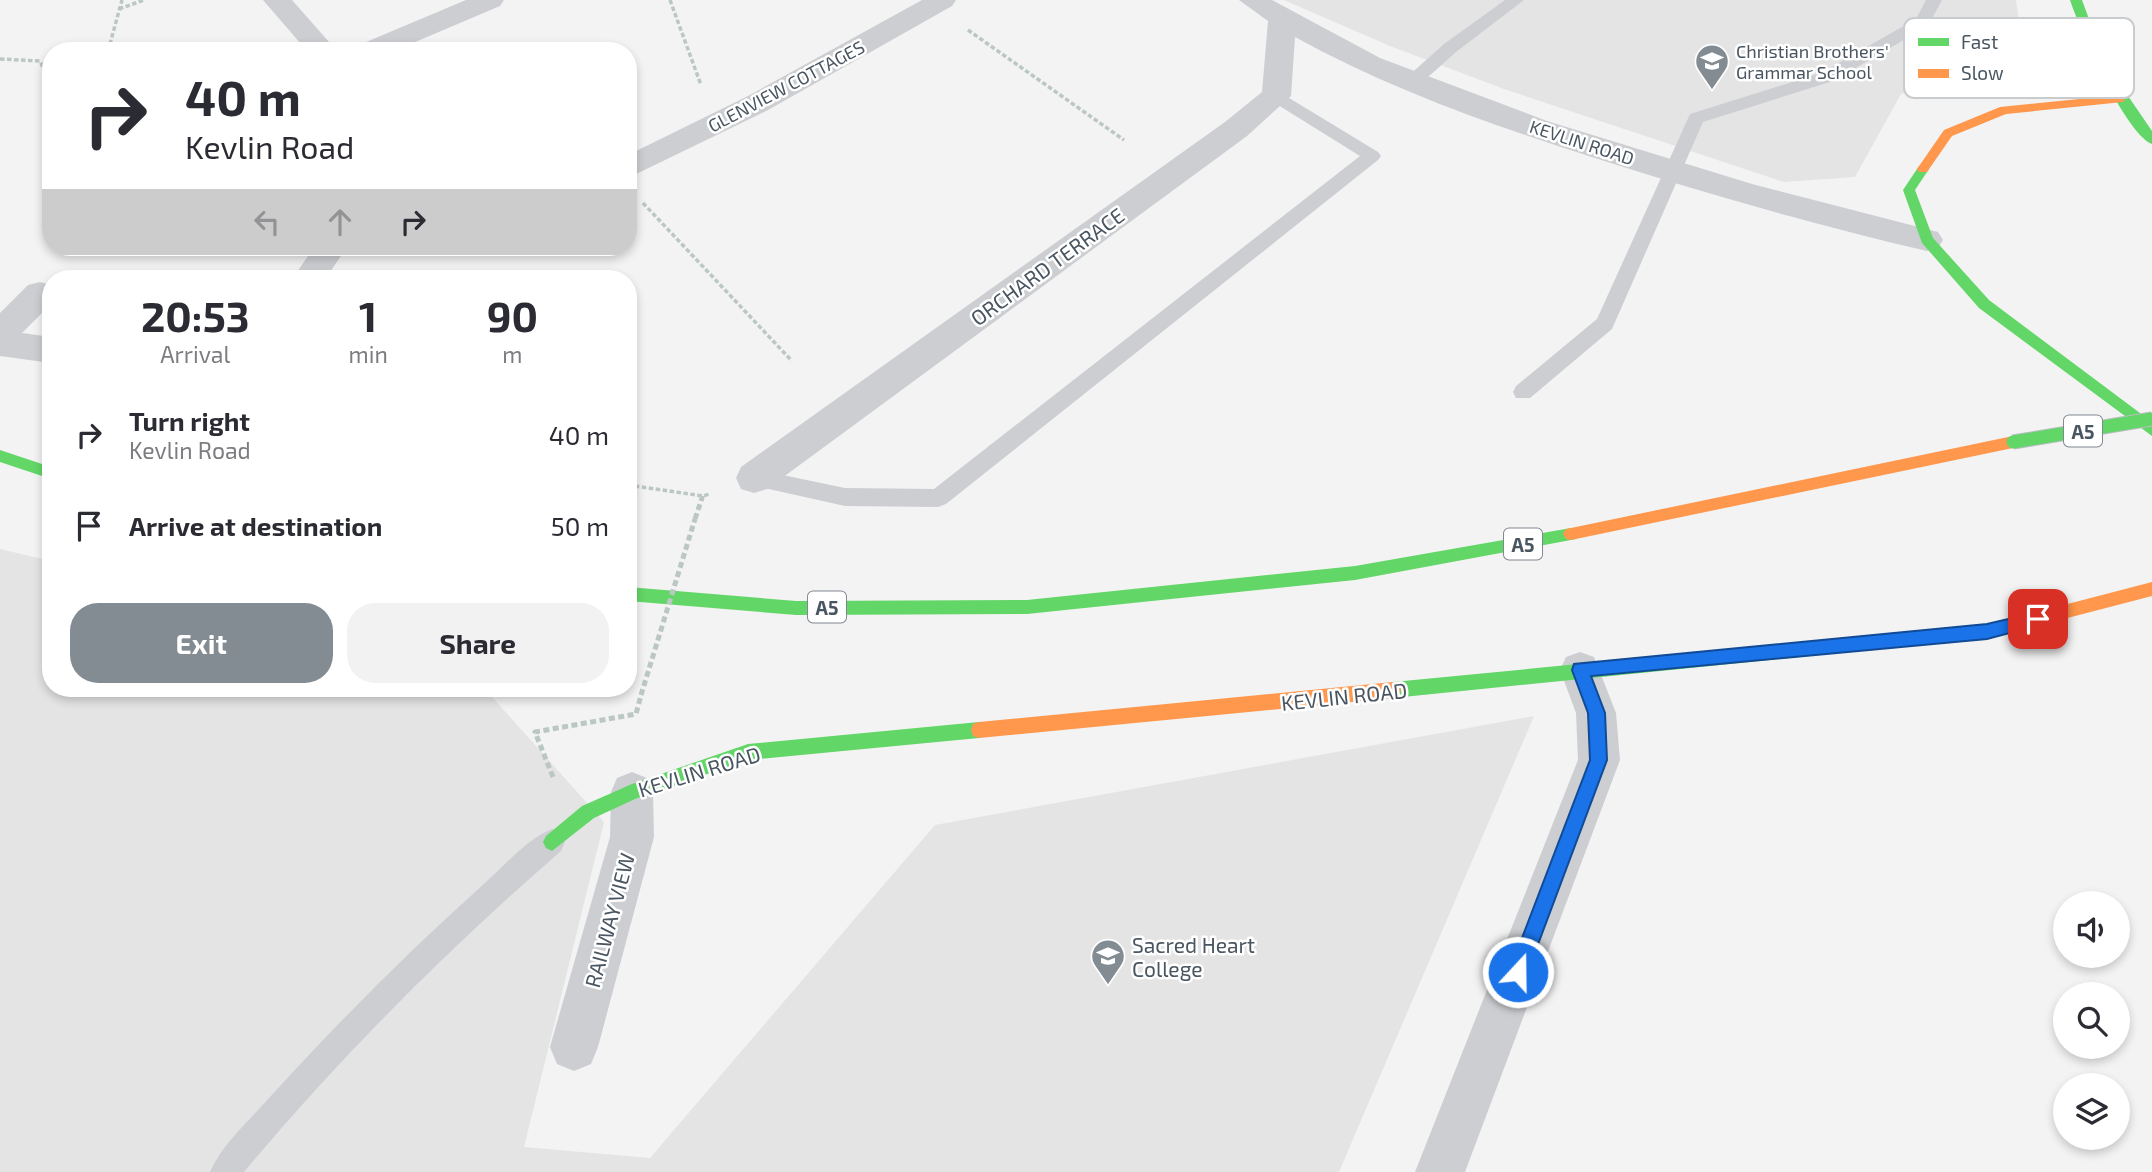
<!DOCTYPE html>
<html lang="en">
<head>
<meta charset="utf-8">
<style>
  :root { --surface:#fff; --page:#f2f2f3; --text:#2b2b33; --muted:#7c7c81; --accent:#848c93 }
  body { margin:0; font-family:"Exo 2",sans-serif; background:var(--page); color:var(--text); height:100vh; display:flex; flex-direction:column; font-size:26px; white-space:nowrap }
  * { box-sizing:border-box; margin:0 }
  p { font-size:23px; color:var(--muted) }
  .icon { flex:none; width:38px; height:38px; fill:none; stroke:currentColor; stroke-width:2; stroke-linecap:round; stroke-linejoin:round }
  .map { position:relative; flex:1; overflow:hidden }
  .drawer { position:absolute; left:42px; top:270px; width:595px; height:427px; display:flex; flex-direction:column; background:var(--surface); border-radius:28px; box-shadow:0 4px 10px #0003 }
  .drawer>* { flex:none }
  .guide { position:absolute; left:42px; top:42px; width:595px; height:214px; border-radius:28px; box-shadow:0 4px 10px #0003; background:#fff; color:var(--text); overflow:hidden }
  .fabs { position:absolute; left:2053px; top:891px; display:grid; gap:14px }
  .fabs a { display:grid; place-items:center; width:77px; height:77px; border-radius:50%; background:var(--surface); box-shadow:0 4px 10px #0003; font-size:35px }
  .pin { position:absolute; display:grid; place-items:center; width:60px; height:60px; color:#fff; margin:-30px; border-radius:14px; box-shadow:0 4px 10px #0006 }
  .me { position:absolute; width:77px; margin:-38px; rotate:21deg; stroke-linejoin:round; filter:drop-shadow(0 0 5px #0008) }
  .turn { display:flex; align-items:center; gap:24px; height:147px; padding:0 28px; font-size:32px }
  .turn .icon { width:91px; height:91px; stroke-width:2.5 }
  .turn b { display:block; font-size:49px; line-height:60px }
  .lanes { display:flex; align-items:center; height:66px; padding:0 28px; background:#0003; justify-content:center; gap:35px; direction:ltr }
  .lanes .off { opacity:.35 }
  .eta { display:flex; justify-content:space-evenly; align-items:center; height:119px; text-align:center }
  .eta b { font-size:42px; font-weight:700; line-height:49px }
  .primary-button { display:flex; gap:14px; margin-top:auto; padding:14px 28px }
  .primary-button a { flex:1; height:80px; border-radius:28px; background:var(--accent); color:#fff; font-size:28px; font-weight:700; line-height:80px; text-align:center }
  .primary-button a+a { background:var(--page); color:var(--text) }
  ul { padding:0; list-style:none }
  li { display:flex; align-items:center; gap:21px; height:91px; padding:0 28px }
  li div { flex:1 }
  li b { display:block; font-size:26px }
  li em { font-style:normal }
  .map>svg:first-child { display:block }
  .education { fill:#e5e4e5 }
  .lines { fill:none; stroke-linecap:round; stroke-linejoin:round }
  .path-far1 { stroke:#bac7c3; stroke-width:3.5; stroke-dasharray:4.5 2.5; stroke-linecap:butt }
  .path { stroke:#bac7c3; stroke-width:5; stroke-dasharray:6 3.5; stroke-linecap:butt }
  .lane { fill:#ccced1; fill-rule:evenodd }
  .street { fill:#ccced1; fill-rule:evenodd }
  .fast { fill:#63d668; fill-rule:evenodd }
  .slow { fill:#ff974d; fill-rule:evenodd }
  .fast-bridge-casing { stroke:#b7bdc2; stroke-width:15; stroke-linecap:butt }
  .path-bridge { stroke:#bac7c3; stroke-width:5; stroke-dasharray:6 3.5; stroke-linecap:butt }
  .fast-bridge { stroke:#63d668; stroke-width:13 }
  .route { fill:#1a73e8; stroke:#114b97; stroke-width:2 }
  .labels { text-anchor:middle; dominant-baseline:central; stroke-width:5; stroke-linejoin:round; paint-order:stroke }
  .far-poi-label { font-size:18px; fill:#495560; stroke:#fff; text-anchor:start }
  .far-street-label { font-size:18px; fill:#495560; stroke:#fff }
  .shield { fill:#fff; stroke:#808890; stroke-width:2 }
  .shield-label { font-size:19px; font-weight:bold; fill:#495560 }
  .street-label { font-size:21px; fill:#495560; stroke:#fff }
  .poi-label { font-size:21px; fill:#495560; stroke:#fff; text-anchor:start }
  .key { fill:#fff; stroke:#c8cccf; stroke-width:2 }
  .key-label { font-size:19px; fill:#495560 }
</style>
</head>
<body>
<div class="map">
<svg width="2152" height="1172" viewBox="0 0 2152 1172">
  <rect width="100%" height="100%" fill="#f3f3f3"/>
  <path class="education" d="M 1284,0 L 2016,0 L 2022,43 L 2005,58 L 1949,81 L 1901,94 L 1855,177 L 1784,182 L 1504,89 L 1390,46 Z
    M 0,549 L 51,561 L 51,688 L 484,688 L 604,822 L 524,1147 L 650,1158 L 935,825 L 1534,716 L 1339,1172 L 0,1172 Z"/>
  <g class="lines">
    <path class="path-far1" d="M 670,0 L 701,85
      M 119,9 L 144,0
      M 968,30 L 1124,140
      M 108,51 L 122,0
      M 0,59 L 40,61 L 51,86
      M 643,203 L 792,361
      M 374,249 L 408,253
      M 628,485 L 703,496 L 710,494
      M 702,500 L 703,496"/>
    <path class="path" d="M 695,519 L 702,498
      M 553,777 L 535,732 L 636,714 L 641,695"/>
    <path class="lane" d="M 1505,0 L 1524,0 L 1456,52 L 1418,86 L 1406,86 L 1403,82 L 1406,78 L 1444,44 Z
      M 1926,0 L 1942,0 L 1928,26 L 1833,81 L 1703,122 L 1612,329 L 1530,398 L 1516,398 L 1513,392 L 1516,386 L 1597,319 L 1690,114 L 1821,73 L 1916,19 Z
      M 1276,90 L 1378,152 L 1381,156 L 1378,160 L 946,504 L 938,507 L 845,506 L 746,484 L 743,478 L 746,472 L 754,469 L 845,488 L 934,489 L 1360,156 L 1270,100 L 1267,96 Z
      M 552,829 L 561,833 L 565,842 L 561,851 C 447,950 341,1056 244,1172 L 210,1172 C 222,1144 250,1120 270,1097 C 338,1022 410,950 486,882 C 505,865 527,839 552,829 Z"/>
    <path class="street" d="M 263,0 L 292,0 L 337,51 L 307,51 Z
      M 466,0 L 504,0 L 500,6 L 394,51 L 355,51 L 359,45 Z
      M 922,0 L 956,0 L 952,6 L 768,110 L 628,178 L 628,155 L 748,96 Z
      M 1239,0 L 1272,0 L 1380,58 L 1547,121 L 1752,184 L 1938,232 L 1943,240 L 1938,248 L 1927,251 C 1815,225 1704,193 1595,158 C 1492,125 1389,89 1295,37 L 1291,96 L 1247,136 L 767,489 L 754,493 L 741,489 L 736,478 L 741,467 L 1225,122 L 1262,92 L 1268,21 Z
      M 314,247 L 347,247 L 326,278 L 293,278 Z
      M 40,282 L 51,285 L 51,304 L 22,333 L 51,337 L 51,363 L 0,356 L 0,313 L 28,285 Z
      M 1580,652 L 1594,657 L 1616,713 L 1620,760 L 1465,1172 L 1415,1172 L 1578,760 L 1576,713 L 1560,670 L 1566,657 Z
      M 632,772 L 647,778 L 653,792 L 654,837 L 598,1047 L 591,1064 L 574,1071 L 557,1064 L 550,1047 L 610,837 L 611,792 L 617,778 Z"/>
    <path class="fast" d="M 2070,0 L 2082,0 L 2096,38 L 2113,74 L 2152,131 L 2152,144 C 2125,133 2080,30 2070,0 Z
      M 1923,165 L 1929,169 L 1915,190 L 1933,238 L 1989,300 L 2152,422 L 2152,436 L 1979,308 L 1922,243 L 1903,190 L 1919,166 Z
      M 0,450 L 51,467 L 51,479 L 0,462 Z
      M 1571,528 L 1576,529 L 1579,534 L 1576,539 L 1571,540 L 1355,580 L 1027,614 L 796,615 L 628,601 L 628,587 L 796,601 L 1027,600 L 1355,566 Z
      M 1879,635 L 1885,637 L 1887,642 L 1885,647 L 1879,649 L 1393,698 L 1387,695 L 1385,690 L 1387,685 L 1393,682 Z
      M 979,722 L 985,724 L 987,730 L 985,736 L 979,738 L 748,760 L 635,799 L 594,818 L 552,851 L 546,848 L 543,842 L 546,836 L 582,806 L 632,784 L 748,744 Z"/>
    <path class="slow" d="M 2119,95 L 2125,99 L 2123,102 L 2006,114 L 1952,136 L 1927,172 L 1919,172 L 1917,169 L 1944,130 L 2000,107 Z
      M 2013,436 L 2020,442 L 2013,448 L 1571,540 L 1566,539 L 1563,534 L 1566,529 L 1571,528 Z
      M 2152,582 L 2152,596 L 1987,639 L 1879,649 L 1873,647 L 1871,642 L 1873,637 L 1879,635 L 1987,625 Z
      M 1393,682 L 1399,685 L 1401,690 L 1399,695 L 1393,698 L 979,738 L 973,736 L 971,730 L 973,724 L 979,722 Z"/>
    <g class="fast-bridge-casing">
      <path id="fast-bridge" d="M 2013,442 L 2152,419"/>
    </g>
    <path class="path-bridge" d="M 641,695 L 695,519"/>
    <use href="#fast-bridge" class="fast-bridge"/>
  </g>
  <path class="route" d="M 2038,612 L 2046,619 L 2043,624 L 1987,639 L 1591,676 L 1605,713 L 1607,760 L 1525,979 L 1518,981 L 1512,979 L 1509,972 L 1590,760 L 1588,713 L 1572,670 L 1574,664 L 1987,624 Z"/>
  <defs>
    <g id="school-pin" transform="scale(1.75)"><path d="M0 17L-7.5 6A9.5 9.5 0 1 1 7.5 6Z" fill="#848c93" stroke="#fff"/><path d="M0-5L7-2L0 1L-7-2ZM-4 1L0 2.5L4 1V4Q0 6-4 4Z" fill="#fff"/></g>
    <g id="university-pin" transform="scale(1.75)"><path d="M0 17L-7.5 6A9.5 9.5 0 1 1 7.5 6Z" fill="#848c93" stroke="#fff"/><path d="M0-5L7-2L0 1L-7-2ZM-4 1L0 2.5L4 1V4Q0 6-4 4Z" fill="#fff"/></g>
  </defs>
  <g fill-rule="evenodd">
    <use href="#school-pin" x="1712" y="61"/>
    <use href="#university-pin" x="1108" y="956"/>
  </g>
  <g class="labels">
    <g class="far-poi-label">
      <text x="1736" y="51">Christian Brothers'<tspan x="1736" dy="21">Grammar School</tspan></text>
    </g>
    <g class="far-street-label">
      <text transform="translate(786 86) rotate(-28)">GLENVIEW COTTAGES</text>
      <text transform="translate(1582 142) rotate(18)">KEVLIN ROAD</text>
    </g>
    <g class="shield">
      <rect x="2064" y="415.5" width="38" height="31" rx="5"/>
      <rect x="1504" y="528.5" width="38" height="31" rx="5"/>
      <rect x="808" y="591.5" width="38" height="31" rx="5"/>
    </g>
    <g class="shield-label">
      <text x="2083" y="431">A5</text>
      <text x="1523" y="544">A5</text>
      <text x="827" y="607">A5</text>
    </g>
    <g class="street-label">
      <text transform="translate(1047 266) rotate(-36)">ORCHARD TERRACE</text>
      <text transform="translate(1344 696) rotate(-6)">KEVLIN ROAD</text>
      <text transform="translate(699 771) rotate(-17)">KEVLIN ROAD</text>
      <text transform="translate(609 920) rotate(-75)">RAILWAY VIEW</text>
    </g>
    <g class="poi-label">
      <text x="1132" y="944">Sacred Heart<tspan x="1132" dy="24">College</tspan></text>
    </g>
  </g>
  <rect x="1904" y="18" width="230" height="80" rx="10" class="key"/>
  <rect x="1918" y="38" width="31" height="8" fill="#63d668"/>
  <rect x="1918" y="69" width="31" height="9" fill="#ff974d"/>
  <g class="key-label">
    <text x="1961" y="49">Fast</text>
    <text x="1961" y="80">Slow</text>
  </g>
</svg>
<div class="fabs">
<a><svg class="icon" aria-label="sound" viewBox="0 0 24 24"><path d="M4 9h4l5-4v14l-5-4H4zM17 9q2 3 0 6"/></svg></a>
<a><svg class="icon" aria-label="search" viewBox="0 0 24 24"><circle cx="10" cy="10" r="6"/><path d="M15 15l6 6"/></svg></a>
<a><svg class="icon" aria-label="layers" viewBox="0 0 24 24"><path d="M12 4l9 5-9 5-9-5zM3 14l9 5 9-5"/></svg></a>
</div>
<div class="pin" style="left:2038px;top:619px;background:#d93025"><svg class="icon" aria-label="arrive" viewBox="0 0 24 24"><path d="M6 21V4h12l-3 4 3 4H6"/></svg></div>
<svg class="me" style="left:1518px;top:972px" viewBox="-20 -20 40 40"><circle r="17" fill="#1a73e8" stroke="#fff" stroke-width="3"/><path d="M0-11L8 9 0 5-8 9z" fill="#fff"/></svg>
<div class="guide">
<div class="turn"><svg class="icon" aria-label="right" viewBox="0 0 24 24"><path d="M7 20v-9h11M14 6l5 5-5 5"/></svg><div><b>40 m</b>Kevlin Road</div></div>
<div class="lanes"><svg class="icon off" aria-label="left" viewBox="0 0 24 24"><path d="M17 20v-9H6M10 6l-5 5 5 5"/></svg><svg class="icon off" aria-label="ahead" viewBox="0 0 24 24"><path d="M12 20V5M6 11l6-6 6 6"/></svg><svg class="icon" aria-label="right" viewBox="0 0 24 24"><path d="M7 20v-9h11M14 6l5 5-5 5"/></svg></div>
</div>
<section class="drawer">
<div class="eta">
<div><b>20:53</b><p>Arrival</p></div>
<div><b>1</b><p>min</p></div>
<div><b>90</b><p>m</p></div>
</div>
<ul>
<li><svg class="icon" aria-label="right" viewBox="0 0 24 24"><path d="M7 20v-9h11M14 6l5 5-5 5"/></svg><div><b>Turn right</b><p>Kevlin Road</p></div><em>40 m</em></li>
<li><svg class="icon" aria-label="arrive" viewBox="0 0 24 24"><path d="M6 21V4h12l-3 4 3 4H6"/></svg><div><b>Arrive at destination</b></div><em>50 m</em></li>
</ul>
<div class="primary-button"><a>Exit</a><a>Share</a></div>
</section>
</div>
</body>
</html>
